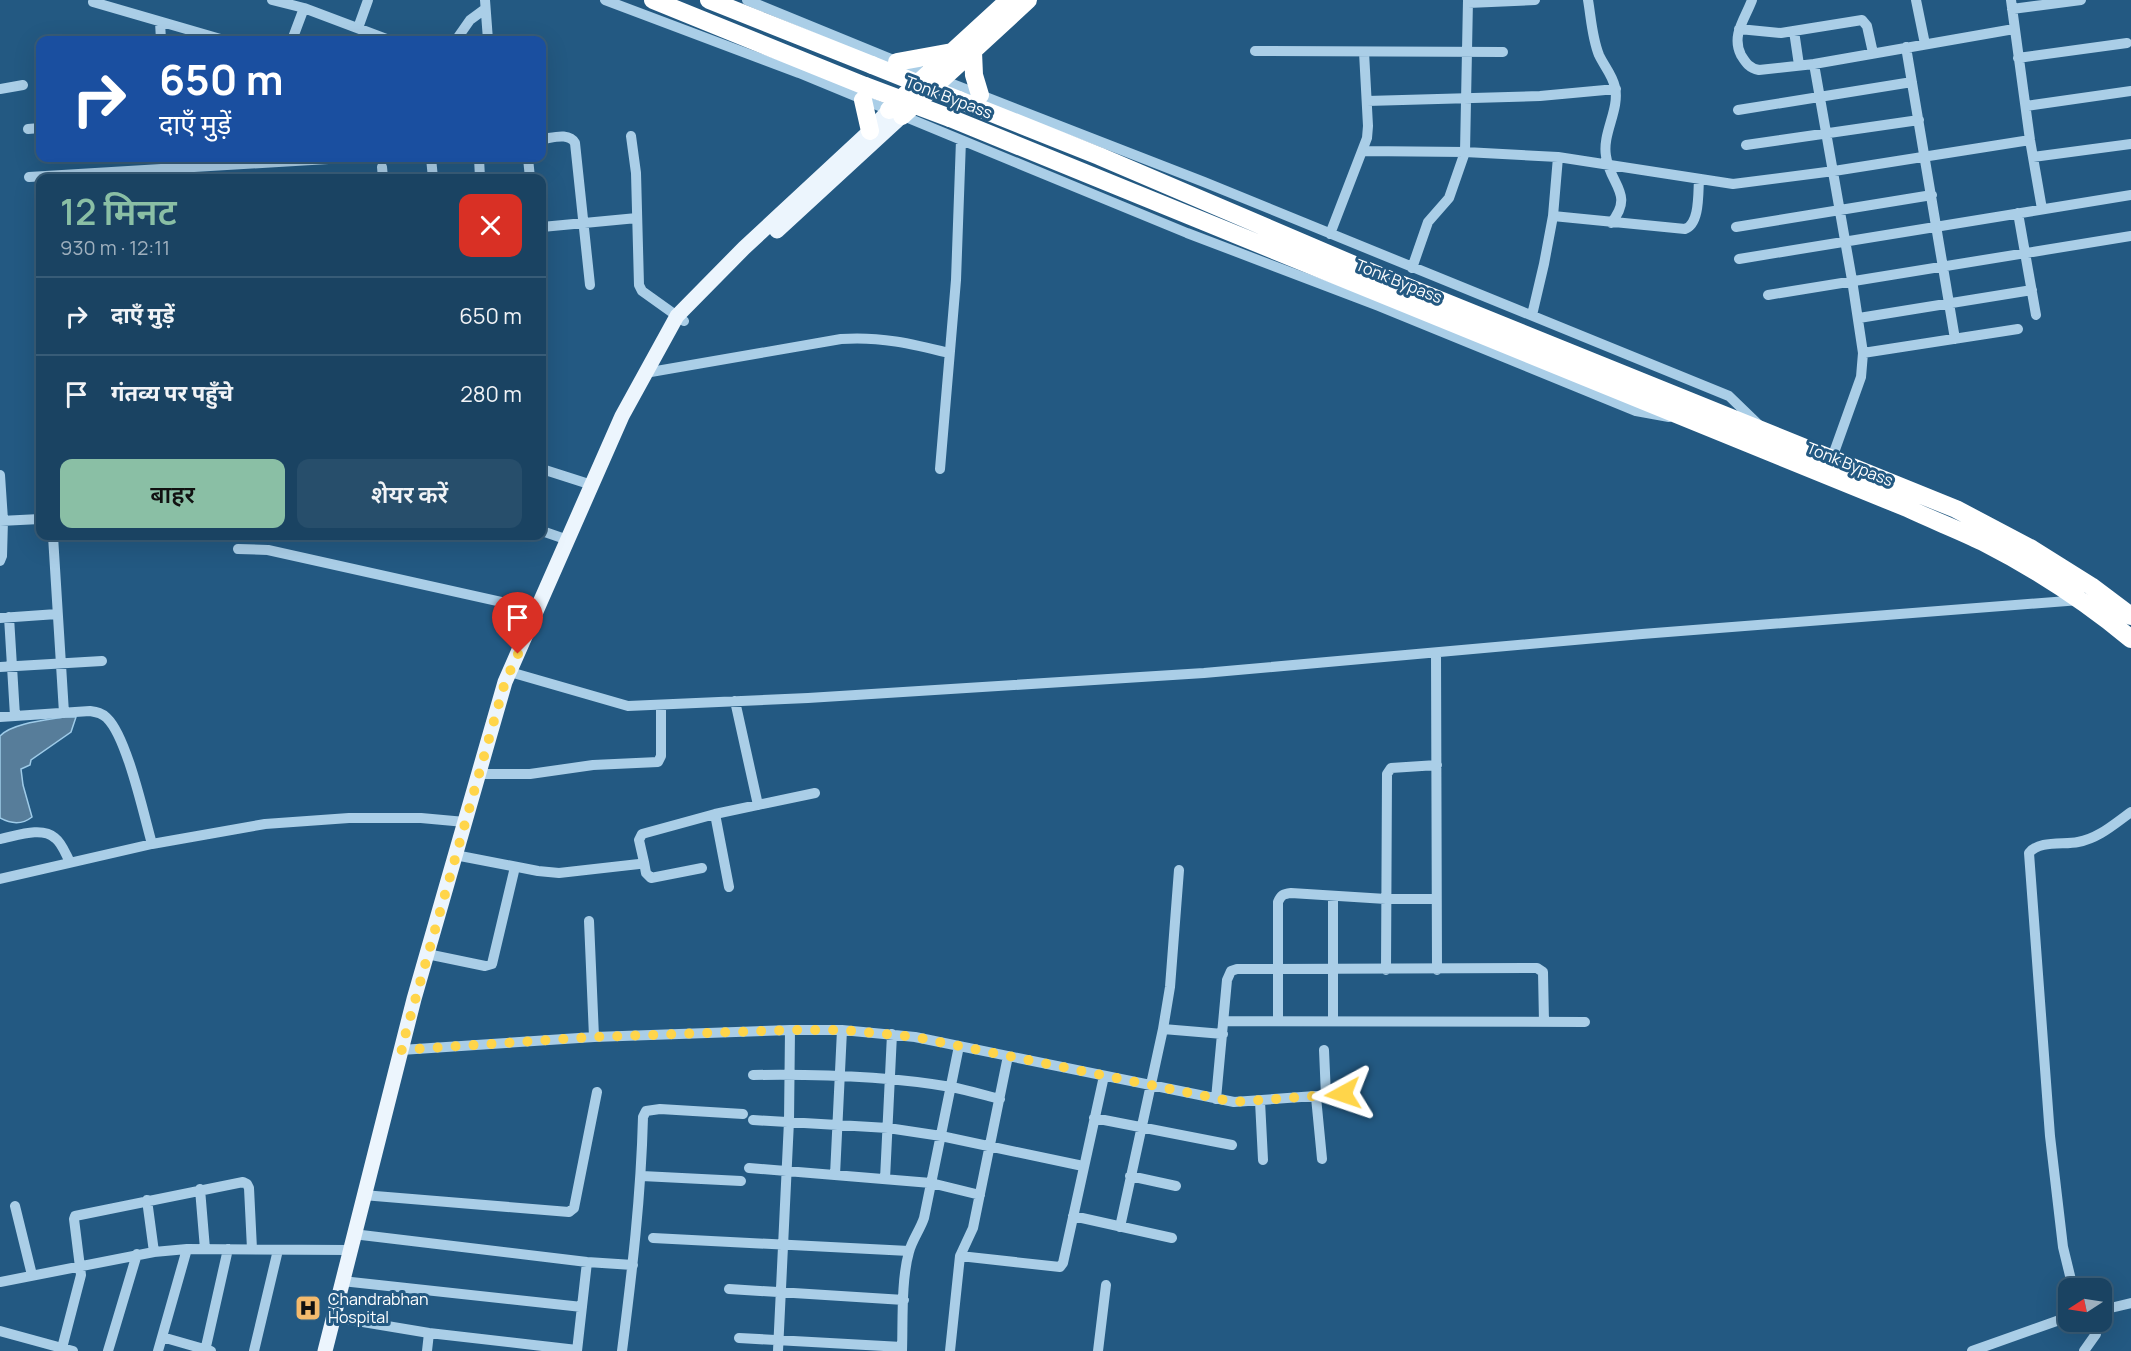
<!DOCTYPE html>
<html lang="hi">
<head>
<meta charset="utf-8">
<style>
  :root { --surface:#1a4362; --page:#274e6b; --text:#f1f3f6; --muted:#9fb0be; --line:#385c77; --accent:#8abfa5 }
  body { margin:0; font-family:Manrope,"Noto Sans Devanagari",sans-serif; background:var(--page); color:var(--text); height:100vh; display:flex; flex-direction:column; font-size:22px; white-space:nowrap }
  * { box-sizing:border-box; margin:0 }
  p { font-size:20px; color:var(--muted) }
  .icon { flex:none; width:33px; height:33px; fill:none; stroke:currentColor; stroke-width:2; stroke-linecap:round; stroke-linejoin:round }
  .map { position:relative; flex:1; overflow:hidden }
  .details { position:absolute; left:36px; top:174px; width:510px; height:366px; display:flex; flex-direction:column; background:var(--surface); border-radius:12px; box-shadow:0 6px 24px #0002,0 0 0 2px var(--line) }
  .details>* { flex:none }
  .guide { position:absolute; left:36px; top:36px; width:510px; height:126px; border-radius:12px; box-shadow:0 6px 24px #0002,0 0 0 2px var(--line); background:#1a4fa0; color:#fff; overflow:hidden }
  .needle { width:39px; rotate:258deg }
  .controls { position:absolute; left:2058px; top:1278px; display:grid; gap:12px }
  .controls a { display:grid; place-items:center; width:54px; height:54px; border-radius:12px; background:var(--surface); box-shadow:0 6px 24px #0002,0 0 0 2px var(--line); font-size:30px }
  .pin { position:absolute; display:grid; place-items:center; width:51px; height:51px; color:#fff; margin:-62px -26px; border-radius:50% 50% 50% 0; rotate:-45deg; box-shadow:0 0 6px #0007 }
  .pin .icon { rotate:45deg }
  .me { position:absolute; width:66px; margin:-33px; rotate:265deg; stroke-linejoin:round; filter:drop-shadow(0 0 4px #0008) }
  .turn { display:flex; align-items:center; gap:21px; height:126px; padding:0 24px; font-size:27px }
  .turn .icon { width:78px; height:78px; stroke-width:2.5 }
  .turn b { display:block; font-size:42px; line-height:51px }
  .round { display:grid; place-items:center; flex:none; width:63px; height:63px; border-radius:12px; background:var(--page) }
  .headline { display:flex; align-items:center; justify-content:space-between; height:102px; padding:0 24px }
  h1 { font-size:36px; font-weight:600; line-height:45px; color:var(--accent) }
  .cta { display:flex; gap:12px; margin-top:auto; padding:12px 24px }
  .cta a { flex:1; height:69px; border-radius:12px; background:var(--accent); color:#111; font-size:24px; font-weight:600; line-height:69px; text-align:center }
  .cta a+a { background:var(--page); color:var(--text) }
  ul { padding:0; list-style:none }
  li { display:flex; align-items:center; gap:18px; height:78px; padding:0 24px; border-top:2px solid var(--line) }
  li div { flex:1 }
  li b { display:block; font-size:22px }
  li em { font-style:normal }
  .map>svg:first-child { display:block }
  .water { fill:#577d9a; stroke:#9ecbe8; stroke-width:1.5 }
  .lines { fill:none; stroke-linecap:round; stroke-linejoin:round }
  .minor { stroke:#aacee7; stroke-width:10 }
  .major { stroke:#ecf5fd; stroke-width:15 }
  .highway { stroke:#fff; stroke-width:18 }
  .highway-bridge { stroke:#fff; stroke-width:18 }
  .route { stroke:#ffd54a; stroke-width:10; stroke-dasharray:0 18 }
  .labels { text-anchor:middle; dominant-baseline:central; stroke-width:6; stroke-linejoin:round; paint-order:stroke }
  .street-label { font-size:16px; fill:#fff; stroke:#235982 }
  .poi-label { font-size:16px; fill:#fff; stroke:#235982; text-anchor:start }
</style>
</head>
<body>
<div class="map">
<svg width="2131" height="1351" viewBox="0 0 2131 1351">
  <rect width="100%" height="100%" fill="#235982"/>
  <path class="water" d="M 64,717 L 76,717 L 71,732 L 31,760 L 30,765 L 21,769 L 23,785 L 32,817 C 22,825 11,824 0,818 L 0,736 C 12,723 47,720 64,717 Z"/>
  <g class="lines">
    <path class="minor" d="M 272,0 L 304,8 L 389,40
      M 485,0 L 488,40
      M 605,0 L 799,73 L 1187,233 L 1379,306 L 1636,411 L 1669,417
      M 747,0 L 942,80 L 1204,182 L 1729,396 L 1759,425
      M 1588,0 C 1591,17 1592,38 1599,55 C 1604,66 1612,74 1615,87 C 1620,110 1602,133 1606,156 C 1610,185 1635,194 1611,223
      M 1752,0 C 1745,19 1731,35 1741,55 C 1746,63 1749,68 1759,70 L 1814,64 L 2014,29
      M 1916,0 L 1925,44
      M 2011,0 L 2030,140 L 2042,209
      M 93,2 L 224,40
      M 1468,3 L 1535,0
      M 2012,9 L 2081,0
      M 160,22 L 161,40
      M 358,28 L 368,0
      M 1739,29 L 1781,33 L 1862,20 L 1867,26 L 1873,53
      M 1794,31 L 1799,65
      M 292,40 L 304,8
      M 456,40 L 470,20 L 485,9
      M 1906,47 L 1955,339
      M 1255,51 L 1503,52
      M 2018,58 L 2127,43
      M 1814,64 L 1852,280 L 1863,353 L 1861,377 L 1832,458
      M 0,89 L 23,85
      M 1367,101 L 1540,96 L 1616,89
      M 2026,106 L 2131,91
      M 1738,110 L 1912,82
      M 28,129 L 40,128
      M 631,136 L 636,173 L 639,285 L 642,291 L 684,321
      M 542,139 C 552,138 569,132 575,143 L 590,285
      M 1746,145 L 1919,120
      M 1363,151 L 1465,152 L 1558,157 L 1733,184 L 1834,171 L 2030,140
      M 2033,157 L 2131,144
      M 431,158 L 433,178
      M 479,158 L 480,178
      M 528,158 L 530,178
      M 382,167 L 383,178
      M 29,177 L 345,158
      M 2018,213 L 2036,315
      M 1553,216 L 1685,229 C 1700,224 1698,193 1699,179
      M 542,227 L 637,218
      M 1736,227 L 1932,195
      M 1330,234 L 1367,138 L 1368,126 L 1364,52
      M 1739,259 L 2131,195
      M 1412,268 L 1428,222 L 1449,198 L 1465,152 L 1468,0
      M 542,287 L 542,288
      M 1768,295 L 2131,236
      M 1532,315 L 1544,264 L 1553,216 L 1558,157
      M 1859,318 L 2032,290
      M 1863,353 L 2018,329
      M 645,373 L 841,339 C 879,336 913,344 949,353
      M 542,469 L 592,485
      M 940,469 L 956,280 L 961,140
      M 0,475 L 3,520 L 2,556 L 0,561
      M 0,521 L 40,519
      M 542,531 L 568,540
      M 53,536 L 64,713
      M 238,549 L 268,550 L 537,610
      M 9,617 L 15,716
      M 0,618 L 57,614
      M 1436,653 L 1437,970
      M 0,667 L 102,661
      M 510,672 L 628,706 L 808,698 L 1204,673 L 1642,634 L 2080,600
      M 735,701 L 758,805
      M 0,717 L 90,711 C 97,712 102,713 107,718 C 127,737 144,816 152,844
      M 478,774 L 530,774 L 593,765 L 658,762 L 661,756 L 661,705
      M 715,814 L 729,887
      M 0,839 C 16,836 42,826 55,838 C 62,843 66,855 70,862
      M 455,855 L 538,871 L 559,873 L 639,864 L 644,862 L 639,840 L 642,834 L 715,814 L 815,793
      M 644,862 L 646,873 L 651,878 L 702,868
      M 0,879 L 152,844 L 265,824 L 349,818 L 421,818 L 465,822
      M 589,921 L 594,1037
      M 427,954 L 485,966 L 492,964 L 515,867
      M 1386,970 L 1387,774 L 1391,768 L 1437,765
      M 1224,1021 L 1585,1022
      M 1278,1021 L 1278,902 C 1281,895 1283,894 1291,893 L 1386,899 L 1436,899
      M 1333,1021 L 1333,896
      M 1163,1029 L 1223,1034
      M 401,1050 L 594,1037 L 790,1030 L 842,1030 L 915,1037 L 1234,1102 L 1343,1094
      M 1324,1050 L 1326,1096
      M 753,1075 C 817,1074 887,1076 951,1087 C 967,1090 984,1095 1000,1099
      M 1316,1097 L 1322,1159
      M 1216,1099 L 1227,980 L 1231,971 L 1237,969 L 1537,968 L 1543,972 L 1544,1022
      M 1260,1101 L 1263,1160
      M 1094,1118 L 1232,1145
      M 753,1120 L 888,1128 L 941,1136 L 1083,1166
      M 749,1168 L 931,1183 L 980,1195
      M 835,1175 L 842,1030
      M 642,1176 L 741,1181
      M 1130,1176 L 1176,1186
      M 885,1179 L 892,1034
      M 200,1189 L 205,1249
      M 363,1195 L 569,1212 L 574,1208 L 597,1092
      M 147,1200 L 154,1252
      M 15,1206 L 32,1275
      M 1073,1216 L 1172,1238
      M 1120,1227 L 1163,1029 L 1170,987 L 1179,870
      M 353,1234 L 587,1262 L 633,1265
      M 653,1238 L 909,1251
      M 960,1256 L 1060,1267 L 1063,1263 L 1104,1076
      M 342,1281 L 582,1307
      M 0,1282 L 154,1252 L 187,1249 L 349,1250
      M 2073,1288 L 2063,1247 L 2050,1136 L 2029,853 C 2039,840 2064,845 2078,842 C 2099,838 2114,824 2131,812
      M 729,1289 L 904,1300
      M 2102,1310 L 2131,1303
      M 333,1317 L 429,1333 L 577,1350
      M 0,1331 L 73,1351
      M 162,1337 L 211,1351
      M 739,1338 L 902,1347
      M 62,1348 L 81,1275 L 74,1219 L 75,1216 L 243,1182 L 247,1184 L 249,1188 L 252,1249
      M 108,1351 L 137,1254
      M 158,1351 L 187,1249
      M 205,1351 L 228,1249
      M 254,1351 L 278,1250
      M 427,1351 L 429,1333
      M 577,1351 L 587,1262
      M 622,1351 C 632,1273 641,1196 643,1117 L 646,1111 L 660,1109 L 743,1114
      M 778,1351 L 789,1121 L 790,1030
      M 902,1351 C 903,1322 901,1280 909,1252 C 912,1240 920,1230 924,1218 L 959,1046
      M 950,1351 L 960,1256 L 973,1228 L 1008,1056
      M 1098,1351 L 1106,1285
      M 1972,1351 L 2068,1317
      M 2084,1351 L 2096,1334 L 2096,1322"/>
    <path class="major" d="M 777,231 L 902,116
      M 325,1351 L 414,999 L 505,682 L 622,416 L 677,316 L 744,248 L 870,131 L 889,110"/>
    <path class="highway" d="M 653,0 L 865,86
      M 709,0 L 872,65
      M 973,52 L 974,75 L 980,95
      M 897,62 L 952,52
      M 863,100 L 870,131
      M 959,100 L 1099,156 L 1373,273 L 1956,509 L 2032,549 L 2091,586 L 2131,616
      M 889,110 L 1009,0
      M 902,116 L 1028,0
      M 950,118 L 1907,508 C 1932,520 1959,530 1983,542 C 2036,569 2085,601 2131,639"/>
    <path class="highway-bridge" d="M 872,65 L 959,100
      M 865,86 L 950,118"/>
  </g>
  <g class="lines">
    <path class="route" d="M 518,654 L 505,682 L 401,1050 L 594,1037 L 790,1030 L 842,1030 L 915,1037 L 1234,1102 L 1343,1094"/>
  </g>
  <defs>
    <g id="hospital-square" transform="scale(1.35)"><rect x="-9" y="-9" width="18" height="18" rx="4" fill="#f3ba6d" stroke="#235982"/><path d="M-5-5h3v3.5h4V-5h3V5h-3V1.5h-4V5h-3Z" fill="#111"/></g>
  </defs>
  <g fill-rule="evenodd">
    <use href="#hospital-square" x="308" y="1308"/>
  </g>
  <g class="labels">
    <g class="street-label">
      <text transform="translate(949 97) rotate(21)">Tonk Bypass</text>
      <text transform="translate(1399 281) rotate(22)">Tonk Bypass</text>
      <text transform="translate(1850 464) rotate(22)">Tonk Bypass</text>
    </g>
    <g class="poi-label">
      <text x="328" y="1299">Chandrabhan<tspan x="328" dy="18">Hospital</tspan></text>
    </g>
  </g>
</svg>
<div class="controls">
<a><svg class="needle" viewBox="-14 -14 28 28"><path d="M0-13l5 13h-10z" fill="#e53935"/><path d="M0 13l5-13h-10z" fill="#9fb0be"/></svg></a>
</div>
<div class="pin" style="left:518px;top:654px;background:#d93025"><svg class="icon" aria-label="arrive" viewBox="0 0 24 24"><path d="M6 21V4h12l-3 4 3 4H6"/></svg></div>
<svg class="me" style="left:1343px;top:1094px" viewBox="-20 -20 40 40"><path d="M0-17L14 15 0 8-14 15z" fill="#ffd54a" stroke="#fff" stroke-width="4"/></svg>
<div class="guide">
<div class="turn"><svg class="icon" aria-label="right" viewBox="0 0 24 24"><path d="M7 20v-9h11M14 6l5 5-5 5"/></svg><div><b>650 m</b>दाएँ मुड़ें</div></div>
</div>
<section class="details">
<div class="headline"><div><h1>12 मिनट</h1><p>930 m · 12:11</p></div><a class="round" style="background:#d93025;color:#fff"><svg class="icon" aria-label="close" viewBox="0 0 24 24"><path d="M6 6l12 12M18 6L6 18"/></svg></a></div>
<ul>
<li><svg class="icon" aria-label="right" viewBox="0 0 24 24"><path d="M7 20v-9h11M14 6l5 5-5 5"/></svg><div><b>दाएँ मुड़ें</b></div><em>650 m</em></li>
<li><svg class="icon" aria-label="arrive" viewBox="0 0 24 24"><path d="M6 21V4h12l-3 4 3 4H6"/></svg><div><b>गंतव्य पर पहुँचे</b></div><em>280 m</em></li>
</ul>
<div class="cta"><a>बाहर</a><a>शेयर करें</a></div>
</section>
</div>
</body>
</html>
